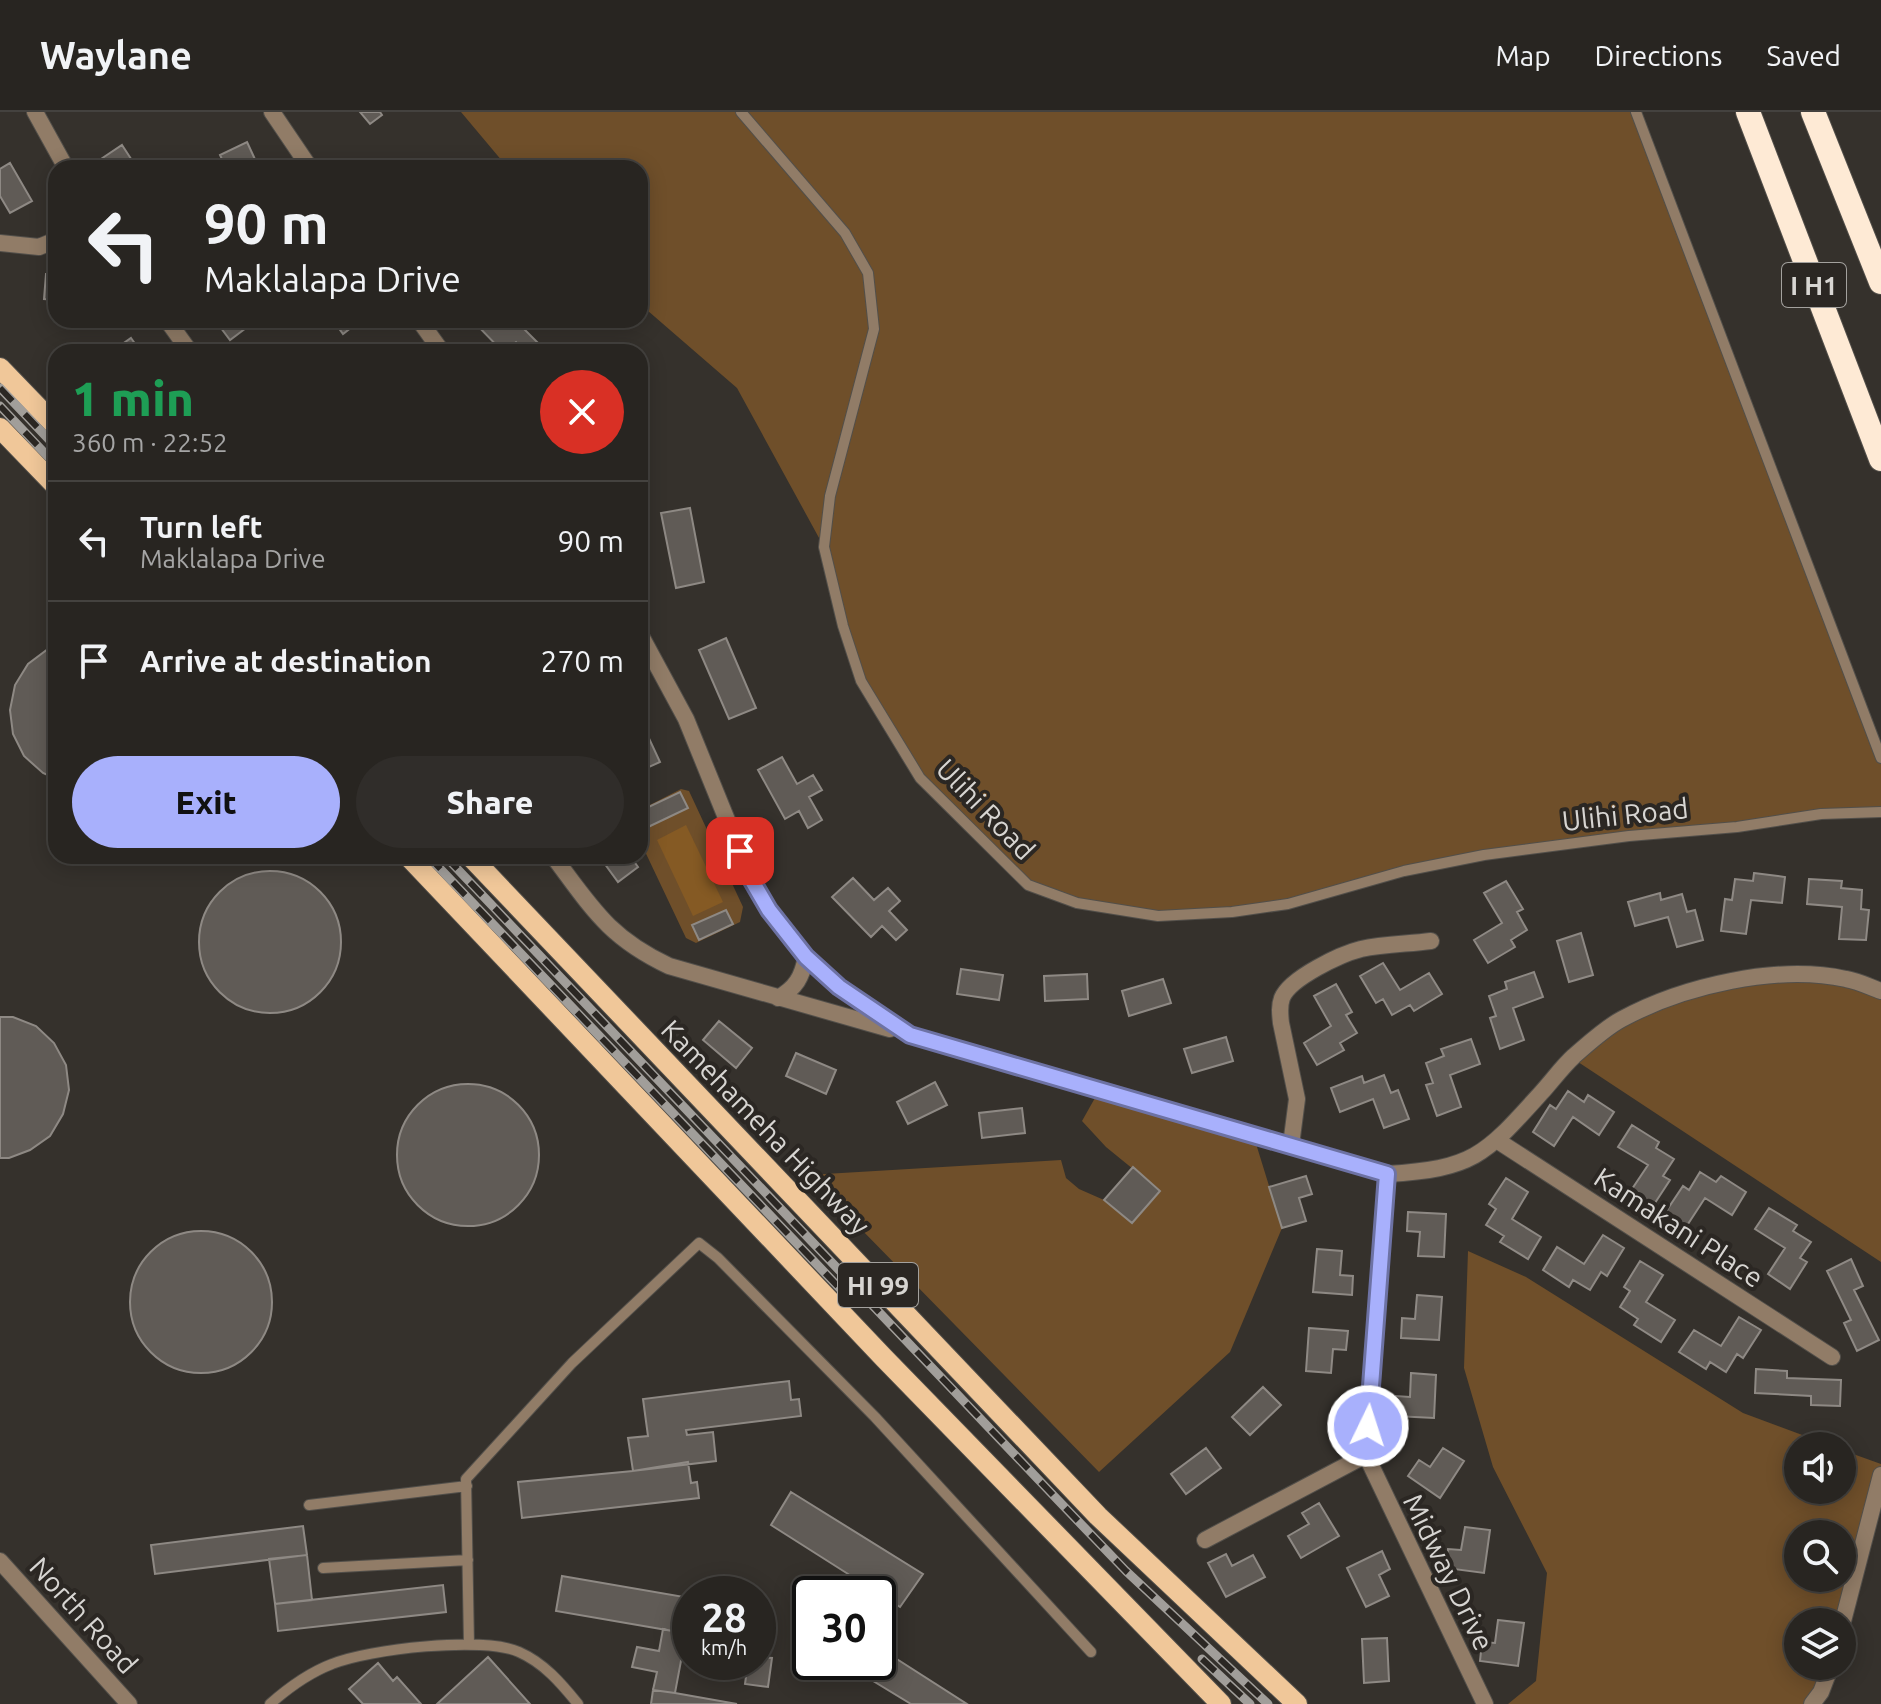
<!DOCTYPE html>
<html lang="en">
<head>
<meta charset="utf-8">
<style>
  :root { --surface:#282521; --page:#302d2a; --text:#f1f3f6; --muted:#a5a5a5; --line:#44423f; --accent:#a8b0fc }
  body { margin:0; font-family:Ubuntu,sans-serif; background:var(--page); color:var(--text); height:100vh; display:flex; flex-direction:column; font-size:30px; white-space:nowrap }
  * { box-sizing:border-box; margin:0 }
  p { font-size:26px; color:var(--muted) }
  .icon { flex:none; width:44px; height:44px; fill:none; stroke:currentColor; stroke-width:2; stroke-linecap:round; stroke-linejoin:round }
  .map { position:relative; flex:1; overflow:hidden }
  .sheet { position:absolute; left:48px; top:232px; width:600px; height:520px; display:flex; flex-direction:column; background:var(--surface); border-radius:24px; box-shadow:0 4px 20px #0003,0 0 0 2px var(--line) }
  .sheet>* { flex:none }
  .banner { position:absolute; left:48px; top:48px; width:600px; height:168px; border-radius:24px; box-shadow:0 4px 20px #0003,0 0 0 2px var(--line); background:#282521; color:var(--text); overflow:hidden }
  .tools { position:absolute; left:1784px; top:1320px; display:grid; gap:16px }
  .tools a { display:grid; place-items:center; width:72px; height:72px; border-radius:50%; background:var(--surface); box-shadow:0 4px 20px #0003,0 0 0 2px var(--line); font-size:40px }
  .speed { position:absolute; left:672px; top:1464px; display:flex; gap:16px; font-size:40px; font-weight:700; text-align:center }
  .speed>* { display:grid; place-content:center; width:104px; height:104px; border-radius:50%; background:var(--surface); box-shadow:0 4px 20px #0003,0 0 0 2px var(--line); line-height:1 }
  .speed small { font-size:20px; font-weight:400 }
  .speed .limit { border:4px solid #111; border-radius:12px; background:#fff; color:#111 }
  .pin { position:absolute; display:grid; place-items:center; width:68px; height:68px; color:#fff; margin:-34px; border-radius:16px; box-shadow:0 4px 12px #0006 }
  .me { position:absolute; width:88px; margin:-44px; rotate:4deg; stroke-linejoin:round; filter:drop-shadow(0 0 6px #0008) }
  .turn { display:flex; align-items:center; gap:28px; height:168px; padding:0 24px; font-size:36px }
  .turn .icon { width:104px; height:104px; stroke-width:2.5 }
  .turn b { display:block; font-size:56px; line-height:68px }
  .round { display:grid; place-items:center; flex:none; width:84px; height:84px; border-radius:42px; background:var(--page) }
  .overview { display:flex; align-items:center; justify-content:space-between; height:136px; padding:0 24px }
  h1 { font-size:48px; font-weight:800; line-height:60px; color:#1e9e55 }
  .primary-button { display:flex; gap:16px; margin-top:auto; padding:16px 24px }
  .primary-button a { flex:1; height:92px; border-radius:48px; background:var(--accent); color:#111; font-size:32px; font-weight:800; line-height:92px; text-align:center }
  .primary-button a+a { background:var(--page); color:var(--text) }
  ul { padding:0; list-style:none }
  li { display:flex; align-items:center; gap:24px; height:120px; padding:0 24px; border-top:2px solid var(--line) }
  li div { flex:1 }
  li b { display:block; font-size:30px }
  li em { font-style:normal }
  header { display:flex; align-items:center; gap:48px; box-sizing:border-box; height:112px; padding:0 40px; background:var(--surface); border-bottom:2px solid var(--line) }
  header strong { font-size:38px }
  nav { display:flex; gap:44px; margin-inline-start:auto; font-size:28px }
  .map>svg:first-child { display:block }
  .green { fill:#6f4f2a; fill-rule:evenodd }
  .water { fill:#855a24 }
  .building { fill:#605b56; stroke:#8e8984; stroke-width:2 }
  .lines { fill:none; stroke-linecap:round; stroke-linejoin:round }
  .service-casing { stroke:#524f4a; stroke-width:12 }
  .minor-casing { stroke:#524f4a; stroke-width:18 }
  .tertiary-casing { stroke:#524f4a; stroke-width:18 }
  .primary-casing { stroke:#524f4a; stroke-width:22 }
  .motorway-casing { stroke:#524f4a; stroke-width:26 }
  .service { stroke:#917c67; stroke-width:10 }
  .minor { stroke:#917c67; stroke-width:16 }
  .tertiary { stroke:#917c67; stroke-width:16 }
  .primary { stroke:#f0c799; stroke-width:20 }
  .motorway { stroke:#feead5; stroke-width:24 }
  .rail-casing { stroke:#a19e9a; stroke-width:9 }
  .rail { stroke:#2b2723; stroke-width:6; stroke-dasharray:18; stroke-linecap:butt }
  .route-casing { stroke:#6d72a4; stroke-width:20 }
  .route { stroke:#a8b0fc; stroke-width:14 }
  .labels { text-anchor:middle; dominant-baseline:central; stroke-width:8; stroke-linejoin:round; paint-order:stroke }
  .shield { fill:#2b2723; stroke:#a3a19e; stroke-width:2 }
  .shield-label { font-size:26px; font-weight:bold; fill:#d7d5d2 }
  .street-label { font-size:28px; fill:#d7d5d2; stroke:#2b2723 }
</style>
</head>
<body>
<header>
<strong>Waylane</strong>
<nav><a>Map</a><a>Directions</a><a>Saved</a></nav>
</header>
<div class="map">
<svg width="1881" height="1592" viewBox="0 0 1881 1592">
  <rect width="100%" height="100%" fill="#35312c"/>
  <path class="green" d="M 461,0 L 1636,0 L 1881,646 L 1881,700 L 1484,743 L 1288,792 L 1158,804 L 1077,791 L 1028,773 L 920,666 L 861,569 L 824,435 L 737,276 L 640,192 L 640,56 L 508,56 Z
    M 681,677 L 689,679 L 743,795 L 740,810 L 696,831 L 686,826 L 640,729 L 640,698 Z
    M 1800,864 L 1881,879 L 1881,1150 L 1572,946 L 1664,889 Z
    M 1100,977 L 1253,1022 L 1282,1116 L 1230,1240 L 1099,1360 L 808,1063 L 1061,1048 L 1066,1066 L 1079,1077 L 1104,1088 L 1132,1111 L 1160,1079 L 1106,1035 L 1082,1009 Z
    M 1468,1139 L 1526,1165 L 1743,1301 L 1832,1334 L 1798,1334 L 1798,1378 L 1842,1378 L 1842,1338 L 1881,1352 L 1881,1363 L 1842,1510 L 1798,1510 L 1798,1554 L 1831,1554 L 1812,1592 L 1508,1592 L 1536,1569 L 1547,1461 L 1493,1355 L 1464,1256 ZM 1798,1422 L 1842,1422 L 1842,1466 L 1798,1466 Z"/>
  <path class="water" d="M 686,713 L 723,790 L 693,804 L 657,728 Z"/>
  <path class="building" d="M 360,0 L 380,0 L 382,3 L 370,12 Z
    M 247,30 L 259,56 L 226,56 L 220,43 Z
    M 122,33 L 137,56 L 107,56 L 101,47 Z
    M 10,51 L 32,89 L 10,101 L 0,84 L 0,57 Z
    M 46,162 L 56,162 L 56,188 L 44,187 Z
    M 215,208 L 247,208 L 250,213 L 230,228 Z
    M 333,208 L 361,208 L 343,222 Z
    M 472,208 L 529,208 L 522,215 L 541,234 L 534,240 L 525,240 L 516,230 L 503,240 Z
    M 131,226 L 141,240 L 111,240 Z
    M 690,396 L 704,470 L 676,476 L 661,401 Z
    M 726,526 L 756,596 L 729,607 L 699,538 Z
    M 56,535 L 56,667 L 43,661 L 24,644 L 13,622 L 10,598 L 15,573 L 28,552 L 48,537 Z
    M 640,607 L 660,650 L 640,659 Z
    M 782,645 L 797,672 L 813,663 L 822,678 L 809,685 L 822,708 L 808,716 L 799,699 L 785,707 L 758,658 Z
    M 680,680 L 688,696 L 646,716 L 640,699 Z
    M 599,744 L 630,744 L 638,755 L 618,770 Z
    M199 830a71 71 0 1 1 142 0a71 71 0 1 1-142 0Z
    M 1754,761 L 1785,765 L 1782,791 L 1751,788 L 1746,822 L 1721,819 L 1725,787 L 1732,788 L 1735,767 L 1753,769 Z
    M 853,766 L 874,788 L 888,776 L 900,789 L 889,799 L 907,818 L 896,828 L 882,814 L 871,825 L 832,785 Z
    M 1809,767 L 1842,769 L 1841,776 L 1862,778 L 1861,797 L 1869,798 L 1866,828 L 1839,827 L 1842,795 L 1807,792 Z
    M 1506,769 L 1523,797 L 1517,800 L 1527,818 L 1511,828 L 1515,835 L 1488,851 L 1474,828 L 1502,811 L 1484,781 Z
    M 1660,781 L 1661,788 L 1682,782 L 1687,800 L 1695,798 L 1703,828 L 1677,835 L 1668,805 L 1635,814 L 1628,790 Z
    M 726,798 L 733,812 L 699,828 L 692,813 Z
    M 1581,821 L 1593,863 L 1569,870 L 1557,829 Z
    M 1383,851 L 1400,878 L 1429,861 L 1442,882 L 1414,899 L 1410,893 L 1392,903 L 1383,887 L 1376,891 L 1360,864 Z
    M 961,857 L 1003,863 L 999,888 L 957,882 Z
    M 1534,860 L 1543,885 L 1513,896 L 1524,928 L 1500,937 L 1490,906 L 1496,904 L 1489,884 L 1507,877 L 1505,870 Z
    M 1087,862 L 1088,887 L 1045,889 L 1044,864 Z
    M 1163,867 L 1171,891 L 1129,904 L 1122,879 Z
    M 1336,872 L 1352,900 L 1346,903 L 1357,921 L 1340,931 L 1344,938 L 1317,953 L 1304,931 L 1331,914 L 1314,884 Z
    M 0,905 L 13,905 L 36,914 L 54,931 L 66,953 L 69,978 L 63,1002 L 50,1024 L 30,1038 L 9,1046 L 0,1046 Z
    M 719,909 L 752,936 L 736,956 L 703,928 Z
    M 1226,925 L 1233,949 L 1192,961 L 1184,937 Z
    M 1471,927 L 1480,952 L 1450,963 L 1461,995 L 1437,1004 L 1426,973 L 1433,971 L 1426,951 L 1444,944 L 1441,937 Z
    M 796,941 L 836,958 L 826,982 L 786,964 Z
    M 1384,963 L 1391,981 L 1398,978 L 1409,1007 L 1384,1016 L 1373,987 L 1340,1000 L 1331,976 L 1362,964 L 1364,971 Z
    M 935,970 L 947,993 L 908,1012 L 897,990 Z
    M397 1043a71 71 0 1 1 142 0a71 71 0 1 1-142 0Z
    M 1568,979 L 1584,990 L 1588,983 L 1614,1000 L 1599,1023 L 1573,1005 L 1554,1034 L 1533,1020 L 1550,993 L 1556,997 Z
    M 1022,996 L 1025,1021 L 982,1026 L 979,1001 Z
    M 1632,1013 L 1659,1030 L 1656,1036 L 1674,1047 L 1663,1064 L 1670,1068 L 1653,1094 L 1630,1080 L 1648,1053 L 1618,1035 Z
    M 1133,1055 L 1160,1079 L 1132,1111 L 1104,1088 Z
    M 1700,1060 L 1716,1070 L 1721,1064 L 1746,1080 L 1732,1103 L 1705,1086 L 1686,1115 L 1665,1101 L 1683,1074 L 1689,1078 Z
    M 1306,1064 L 1312,1082 L 1299,1086 L 1306,1109 L 1282,1116 L 1269,1075 Z
    M 1506,1066 L 1528,1080 L 1512,1107 L 1541,1125 L 1528,1147 L 1500,1130 L 1504,1124 L 1486,1113 L 1496,1097 L 1489,1092 Z
    M 1769,1096 L 1797,1113 L 1793,1119 L 1811,1130 L 1800,1146 L 1807,1150 L 1790,1177 L 1768,1162 L 1785,1136 L 1755,1117 Z
    M 1408,1100 L 1446,1102 L 1444,1145 L 1418,1144 L 1420,1120 L 1407,1119 Z
    M130 1190a71 71 0 1 1 142 0a71 71 0 1 1-142 0Z
    M 1603,1123 L 1624,1136 L 1607,1164 L 1601,1160 L 1590,1178 L 1573,1168 L 1569,1175 L 1543,1158 L 1557,1135 L 1584,1152 Z
    M 1317,1137 L 1342,1139 L 1340,1163 L 1353,1164 L 1352,1183 L 1313,1180 Z
    M 1851,1147 L 1863,1174 L 1854,1178 L 1879,1228 L 1857,1239 L 1844,1211 L 1851,1208 L 1827,1159 Z
    M 1640,1149 L 1663,1163 L 1646,1190 L 1675,1208 L 1661,1230 L 1634,1213 L 1638,1207 L 1620,1195 L 1630,1179 L 1624,1175 Z
    M 1417,1183 L 1442,1185 L 1439,1228 L 1401,1226 L 1402,1206 L 1415,1207 Z
    M 1739,1205 L 1761,1218 L 1743,1246 L 1737,1242 L 1726,1260 L 1710,1250 L 1706,1257 L 1679,1240 L 1694,1218 L 1721,1234 Z
    M 1309,1216 L 1348,1219 L 1346,1238 L 1333,1237 L 1331,1261 L 1306,1259 Z
    M 1756,1257 L 1787,1259 L 1787,1266 L 1841,1268 L 1840,1294 L 1811,1293 L 1811,1284 L 1755,1281 Z
    M 1411,1261 L 1436,1263 L 1434,1306 L 1395,1304 L 1396,1284 L 1410,1285 Z
    M 789,1269 L 791,1288 L 799,1287 L 801,1304 L 686,1318 L 687,1323 L 713,1320 L 716,1349 L 633,1359 L 628,1326 L 648,1324 L 643,1287 Z
    M 1263,1275 L 1281,1293 L 1250,1323 L 1232,1305 Z
    M 1206,1336 L 1221,1356 L 1186,1382 L 1171,1362 Z
    M 1443,1336 L 1464,1349 L 1440,1386 L 1408,1364 L 1419,1348 L 1430,1355 Z
    M 688,1350 L 691,1371 L 697,1370 L 699,1386 L 522,1406 L 518,1370 L 633,1359 Z
    M 791,1380 L 923,1462 L 900,1495 L 771,1413 Z
    M 1319,1391 L 1339,1424 L 1301,1446 L 1288,1424 L 1309,1412 L 1302,1401 Z
    M 303,1414 L 307,1443 L 155,1462 L 151,1433 Z
    M 1465,1415 L 1490,1418 L 1484,1461 L 1446,1456 L 1448,1437 L 1461,1438 Z
    M 1382,1439 L 1390,1457 L 1379,1463 L 1389,1484 L 1366,1495 L 1347,1456 Z
    M 1226,1442 L 1232,1454 L 1253,1443 L 1265,1465 L 1226,1485 L 1208,1451 Z
    M 307,1443 L 312,1488 L 275,1492 L 269,1447 Z
    M 562,1464 L 690,1486 L 690,1522 L 556,1499 Z
    M 443,1473 L 446,1500 L 278,1519 L 275,1492 Z
    M 1498,1508 L 1524,1511 L 1518,1554 L 1480,1549 L 1482,1530 L 1495,1531 Z
    M 663,1517 L 686,1522 L 675,1581 L 653,1578 L 657,1560 L 632,1555 L 637,1535 L 659,1539 Z
    M 1387,1526 L 1389,1569 L 1364,1571 L 1362,1527 Z
    M 878,1535 L 967,1592 L 911,1592 L 842,1550 L 878,1550 Z
    M 488,1545 L 530,1592 L 437,1592 Z
    M 758,1545 L 772,1546 L 768,1575 L 745,1572 L 748,1550 L 758,1550 Z
    M 378,1551 L 393,1569 L 397,1565 L 421,1592 L 363,1592 L 349,1577 Z
    M 653,1578 L 675,1581 L 737,1592 L 651,1592 Z"/>
  <g class="lines">
    <g class="service-casing">
      <path id="service" d="M 741,0 L 845,121 L 868,161 L 874,217 L 830,384 L 824,435 L 843,514 L 861,569 L 920,666 L 1028,773 L 1077,791 L 1158,804 L 1232,800 L 1288,792 L 1404,759 L 1484,743 L 1629,724 L 1737,715 L 1821,702 L 1881,700
        M 1636,0 L 1881,646
        M 309,1393 L 467,1374
        M 323,1456 L 468,1448
        M 469,1533 L 466,1367 L 572,1251 L 699,1131 L 718,1146 L 875,1305 L 1091,1540
        M 270,1592 C 287,1577 311,1560 332,1552 C 368,1537 484,1524 519,1540 C 544,1551 561,1571 578,1592"/>
    </g>
    <g class="minor-casing">
      <path id="minor" d="M 35,0 L 66,56
        M 272,0 L 310,56
        M 0,131 L 39,135 L 56,128
        M 167,208 L 190,240
        M 419,208 L 442,240
        M 640,522 L 686,607 L 751,767 L 769,798 L 788,823 L 806,845 L 839,875 L 910,923 L 1387,1062 C 1474,1057 1485,1043 1541,981 C 1552,969 1562,955 1574,944 C 1588,932 1605,916 1622,907 C 1683,874 1777,852 1846,867 C 1858,869 1870,875 1881,879
        M 553,744 C 592,796 608,825 669,854 L 890,917
        M 778,886 C 796,876 802,865 806,845
        M 1498,1029 L 1832,1245
        M 1291,1033 L 1297,987 L 1281,911 C 1280,902 1279,894 1282,886 C 1290,866 1341,842 1361,837 C 1384,832 1408,832 1431,829
        M 1387,1062 L 1366,1343 L 1485,1592
        M 1205,1428 L 1366,1343
        M 1842,1513 L 1881,1363
        M 1812,1592 L 1821,1580 L 1831,1554"/>
    </g>
    <g class="tertiary-casing">
      <path id="tertiary" d="M 0,1449 L 129,1592"/>
    </g>
    <g class="primary-casing">
      <path id="primary" d="M 0,256 L 56,314
        M 0,316 L 56,374
        M 408,744 L 884,1246 L 1221,1592
        M 470,744 L 1098,1404 L 1297,1592"/>
    </g>
    <g class="motorway-casing">
      <path id="motorway" d="M 1748,0 L 1881,347
        M 1813,0 L 1881,170"/>
    </g>
    <use href="#service" class="service"/>
    <use href="#minor" class="minor"/>
    <use href="#tertiary" class="tertiary"/>
    <use href="#primary" class="primary"/>
    <use href="#motorway" class="motorway"/>
    <g class="rail-casing">
      <path id="rail" d="M 0,276 L 56,335
        M 0,294 L 56,353
        M 428,744 L 847,1184
        M 445,744 L 1054,1384 L 1126,1459 L 1268,1592
        M 1202,1547 L 1250,1592"/>
    </g>
    <use href="#rail" class="rail"/>
  </g>
  <g class="lines">
    <g class="route-casing">
      <path id="route" d="M 740,739 L 751,767 L 769,798 L 806,845 L 839,875 L 910,923 L 1387,1062 L 1368,1314"/>
    </g>
    <use href="#route" class="route"/>
  </g>
  <g class="labels">
    <g class="shield">
      <rect x="1782" y="151" width="64" height="44" rx="6"/>
      <rect x="838" y="1151" width="80" height="44" rx="6"/>
    </g>
    <g class="shield-label">
      <text x="1814" y="173">I H1</text>
      <text x="878" y="1173">HI 99</text>
    </g>
    <g class="street-label">
      <text transform="translate(986 697) rotate(46)">Ulihi Road</text>
      <text transform="translate(1625 702) rotate(-6)">Ulihi Road</text>
      <text transform="translate(766 1015) rotate(46)">Kamehameha Highway</text>
      <text transform="translate(1679 1115) rotate(33)">Kamakani Place</text>
      <text transform="translate(1449 1460) rotate(64)">Midway Drive</text>
      <text transform="translate(84 1503) rotate(48)">North Road</text>
    </g>
  </g>
</svg>
<div class="tools">
<a><svg class="icon" aria-label="sound" viewBox="0 0 24 24"><path d="M4 9h4l5-4v14l-5-4H4zM17 9q2 3 0 6"/></svg></a>
<a><svg class="icon" aria-label="search" viewBox="0 0 24 24"><circle cx="10" cy="10" r="6"/><path d="M15 15l6 6"/></svg></a>
<a><svg class="icon" aria-label="layers" viewBox="0 0 24 24"><path d="M12 4l9 5-9 5-9-5zM3 14l9 5 9-5"/></svg></a>
</div>
<div class="speed"><div>28<small>km/h</small></div><div class="limit">30</div></div>
<div class="pin" style="left:740px;top:739px;background:#d93025"><svg class="icon" aria-label="arrive" viewBox="0 0 24 24"><path d="M6 21V4h12l-3 4 3 4H6"/></svg></div>
<svg class="me" style="left:1368px;top:1314px" viewBox="-20 -20 40 40"><circle r="17" fill="#a8b0fc" stroke="#fff" stroke-width="3"/><path d="M0-11L8 9 0 5-8 9z" fill="#fff"/></svg>
<div class="banner">
<div class="turn"><svg class="icon" aria-label="left" viewBox="0 0 24 24"><path d="M17 20v-9H6M10 6l-5 5 5 5"/></svg><div><b>90 m</b>Maklalapa Drive</div></div>
</div>
<section class="sheet">
<div class="overview"><div><h1>1 min</h1><p>360 m · 22:52</p></div><a class="round" style="background:#d93025;color:#fff"><svg class="icon" aria-label="close" viewBox="0 0 24 24"><path d="M6 6l12 12M18 6L6 18"/></svg></a></div>
<ul>
<li><svg class="icon" aria-label="left" viewBox="0 0 24 24"><path d="M17 20v-9H6M10 6l-5 5 5 5"/></svg><div><b>Turn left</b><p>Maklalapa Drive</p></div><em>90 m</em></li>
<li><svg class="icon" aria-label="arrive" viewBox="0 0 24 24"><path d="M6 21V4h12l-3 4 3 4H6"/></svg><div><b>Arrive at destination</b></div><em>270 m</em></li>
</ul>
<div class="primary-button"><a>Exit</a><a>Share</a></div>
</section>
</div>
</body>
</html>
